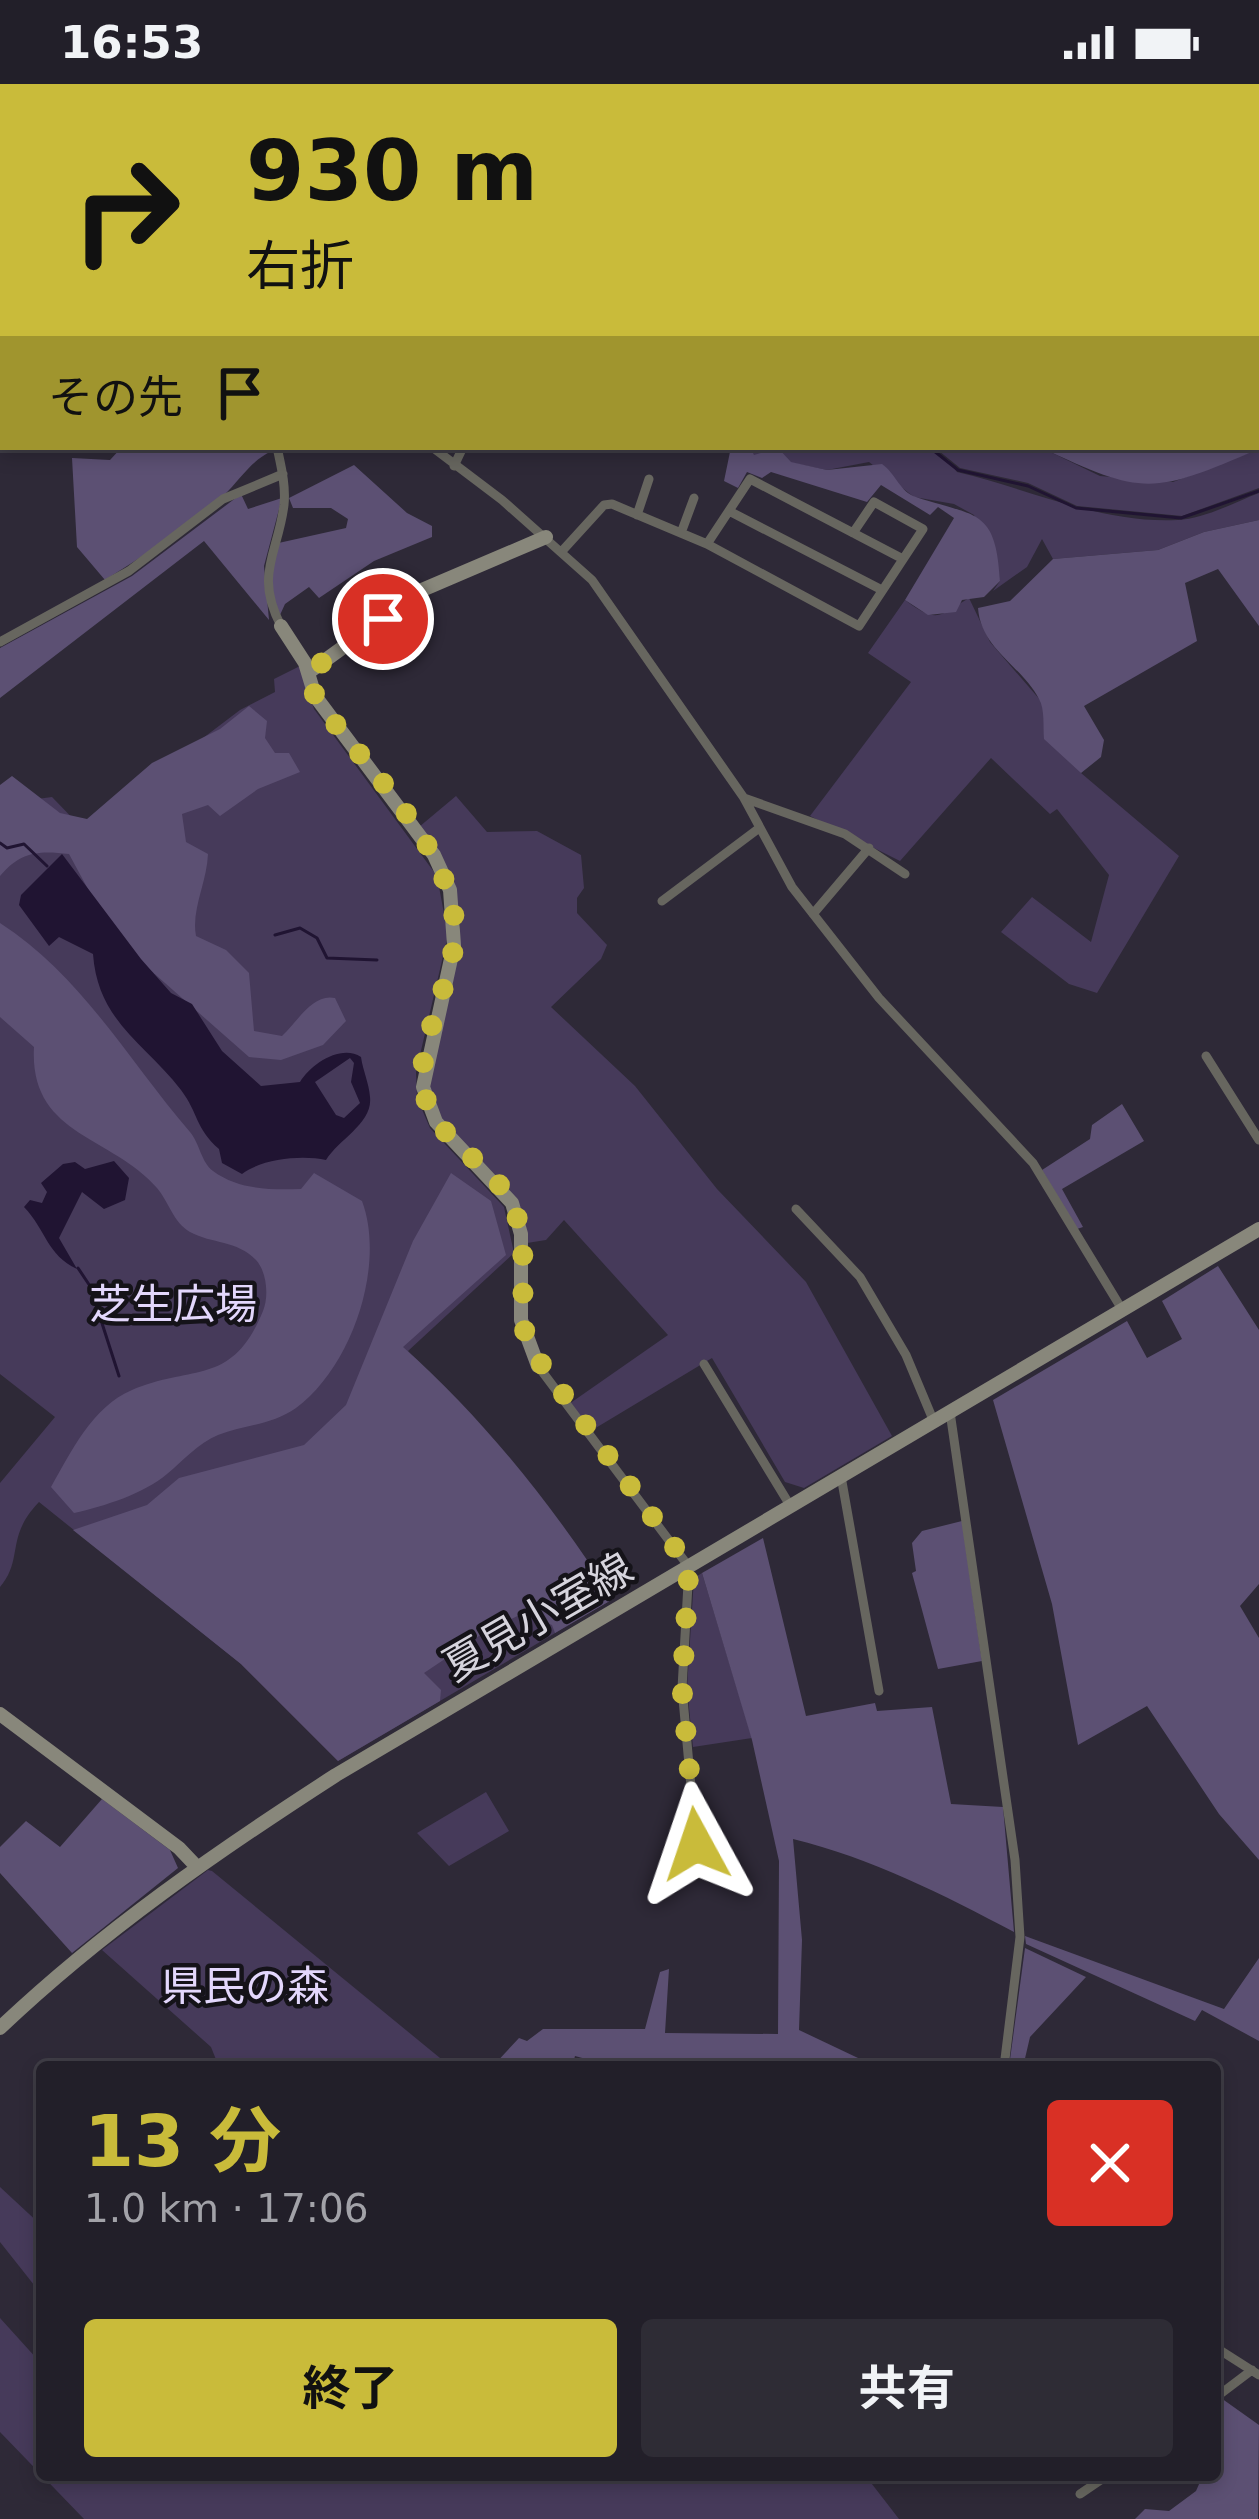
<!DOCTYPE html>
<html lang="ja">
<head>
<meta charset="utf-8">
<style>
  :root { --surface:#221f29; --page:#2e2c35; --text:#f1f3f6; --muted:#a2a2a8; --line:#3f3d46; --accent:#c9bb3a }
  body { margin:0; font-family:"DejaVu Sans","Noto Sans JP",sans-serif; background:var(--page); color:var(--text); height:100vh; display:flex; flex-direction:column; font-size:45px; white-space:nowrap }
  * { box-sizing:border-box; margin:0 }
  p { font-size:39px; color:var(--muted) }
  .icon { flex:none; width:66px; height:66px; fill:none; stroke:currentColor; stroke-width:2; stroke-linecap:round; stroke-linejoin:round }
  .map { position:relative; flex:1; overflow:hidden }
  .drawer { position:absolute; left:36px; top:1977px; width:1185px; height:420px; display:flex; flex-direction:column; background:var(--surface); border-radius:12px; box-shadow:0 6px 18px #0003,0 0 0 3px var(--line) }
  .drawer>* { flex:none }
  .guide { position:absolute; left:0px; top:0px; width:1260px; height:366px; box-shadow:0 6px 18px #0003,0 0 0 3px var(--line); background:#c9bb3a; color:#111; overflow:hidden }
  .pin { position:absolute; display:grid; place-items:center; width:102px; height:102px; color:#fff; margin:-51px; border:6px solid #fff; border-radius:50%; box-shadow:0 3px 12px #0007 }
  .me { position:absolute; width:132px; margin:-66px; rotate:355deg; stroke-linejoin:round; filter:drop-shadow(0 0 9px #0008) }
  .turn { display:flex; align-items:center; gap:42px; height:252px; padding:0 48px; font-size:54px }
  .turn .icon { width:156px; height:156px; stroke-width:2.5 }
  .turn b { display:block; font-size:84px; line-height:102px }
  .then { display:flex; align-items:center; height:114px; padding:0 48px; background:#0003; gap:24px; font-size:45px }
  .round { display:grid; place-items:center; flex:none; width:126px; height:126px; border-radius:12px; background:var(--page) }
  .summary { display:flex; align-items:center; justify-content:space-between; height:204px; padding:0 48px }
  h1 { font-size:72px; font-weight:700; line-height:90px; color:var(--accent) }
  .primary-button { display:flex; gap:24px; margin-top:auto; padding:24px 48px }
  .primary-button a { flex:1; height:138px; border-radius:12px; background:var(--accent); color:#111; font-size:48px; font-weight:700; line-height:138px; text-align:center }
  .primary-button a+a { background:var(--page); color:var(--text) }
  .status { display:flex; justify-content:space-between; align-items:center; height:84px; padding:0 60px; background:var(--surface); direction:ltr }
  .status svg { height:33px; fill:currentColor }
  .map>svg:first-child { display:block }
  .green { fill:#463a5a }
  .forest { fill:#5c5073 }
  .water { fill:#201432; fill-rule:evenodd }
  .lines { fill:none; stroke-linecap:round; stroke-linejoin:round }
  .stream { stroke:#201432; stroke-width:3 }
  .street { stroke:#67665f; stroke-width:9 }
  .secondary { stroke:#88877b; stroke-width:14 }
  .route { stroke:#c9bb3a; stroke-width:21; stroke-dasharray:0 37.8 }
  .labels { text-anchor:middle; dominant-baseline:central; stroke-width:9; stroke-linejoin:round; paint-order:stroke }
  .park-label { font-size:42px; fill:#e3d7fc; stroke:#151319 }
  .street-label { font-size:42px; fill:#d6d4dd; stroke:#151319 }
</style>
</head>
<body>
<div class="status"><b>16:53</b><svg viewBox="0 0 49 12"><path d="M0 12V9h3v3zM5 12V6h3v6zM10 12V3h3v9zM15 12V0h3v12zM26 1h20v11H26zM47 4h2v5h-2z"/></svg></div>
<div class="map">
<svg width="1259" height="2435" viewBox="0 0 1259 2435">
  <rect width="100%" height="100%" fill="#2e2937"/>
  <path class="green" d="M 750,363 L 924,363 L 948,376 L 957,388 C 1030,405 1101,440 1178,436 C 1204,435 1235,418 1259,409 L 1259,436 L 1204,448 L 1158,466 L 1053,475 L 1042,455 L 1027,483 L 993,507 L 1000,497 L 974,431 L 954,420 L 914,413 L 869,378 L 827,386 L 753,371 Z
    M 934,363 L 1040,363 L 1100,392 L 1173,398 L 1259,365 L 1259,404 L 1182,432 L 1077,422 L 1028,399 L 960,384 Z
    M 969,514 L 990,558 L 1041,617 L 1081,689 L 1179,772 L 1097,909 L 1069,900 L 1001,848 L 1032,813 L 1091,858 L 1109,791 L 1057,725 L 1050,730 L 991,674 L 900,777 L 810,732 L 911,598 L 868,569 L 905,516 C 939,542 941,530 969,514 Z
    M 300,582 L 314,625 L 437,792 L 448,851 L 416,988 L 417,1014 L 430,1044 L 504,1123 L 514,1169 L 408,1267 C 484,1345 554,1424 613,1515 L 338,1677 L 241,1580 L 39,1418 C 5,1453 24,1475 0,1503 L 0,1399 L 55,1333 L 0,1290 L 0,720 L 52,713 L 83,745 L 240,626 L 275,608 L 274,595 Z
    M 456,712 L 487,748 L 537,747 L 581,771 L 584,804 L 577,814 L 577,829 L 607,861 L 601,875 L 551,923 L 635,1002 L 717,1105 L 806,1198 L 892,1352 L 804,1404 L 785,1398 L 712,1274 L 589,1348 L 569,1320 L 668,1251 L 564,1136 L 546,1156 L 527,1159 L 509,1105 L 441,1036 L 427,1002 L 460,841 L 450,788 L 419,743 Z
    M 702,1489 L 752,1654 L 693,1663 L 687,1604 L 694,1494 Z
    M 486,1708 L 509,1747 L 449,1782 L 417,1749 Z
    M 208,1786 L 212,1787 L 451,1983 L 219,1983 L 211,1963 L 102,1866 Z
    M 0,2103 L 42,2142 L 42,2211 L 0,2158 Z
    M 0,2234 L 38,2276 L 42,2274 L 42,2391 L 865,2391 L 899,2435 L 84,2435 L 0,2348 Z"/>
  <path class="forest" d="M 1259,222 L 1259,365 C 1153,410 1145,413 1040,363 L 1257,363 Z
    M 122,363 L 272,363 L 272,367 C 250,377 241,395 223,412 C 187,444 146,470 105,496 L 77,463 L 72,374 L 110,376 Z
    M 731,363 L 750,363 L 754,371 L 778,364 L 791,378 L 827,386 L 882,380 C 896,390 900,408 916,413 C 975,433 996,423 1000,497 L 984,513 L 962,516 L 956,528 L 928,531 L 905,516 L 954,434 L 938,423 L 930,431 L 881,401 L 867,418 L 771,388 L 762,394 L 747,388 L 738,404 L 724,397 Z
    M 354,381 L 407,429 L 432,442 L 432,453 L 374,477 L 319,514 L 309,503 L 285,520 L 280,531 L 271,508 L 274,460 L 346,444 L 348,435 L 331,424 L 293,424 L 289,414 Z
    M 241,410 L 248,425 L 282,414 L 264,482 L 269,536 L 204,457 L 0,614 L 0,564 L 132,492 Z
    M 1259,436 L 1259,542 L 1218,485 L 1185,499 L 1197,557 L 1084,622 L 1104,656 L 1101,673 L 1081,689 L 1044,655 C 1043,643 1045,625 1039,615 C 1021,581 981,565 978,524 L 1010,517 L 1053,475 L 1158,466 L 1204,448 Z
    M 249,622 L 267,637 L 265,654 L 275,669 L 289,669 L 300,688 L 258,705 L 220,732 L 208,721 L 182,730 L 186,758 L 208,770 C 207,798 191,826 196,852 L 226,866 L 249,889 L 254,947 L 282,952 C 298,937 313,909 335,914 L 346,937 L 323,961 L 281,976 L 249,973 L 115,855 L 69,770 C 38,766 20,768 0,792 L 0,701 L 12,692 L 60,729 L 87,735 L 152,679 L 220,645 Z
    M 0,839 C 82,892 128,976 190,1048 C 200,1060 201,1078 213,1087 C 239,1106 271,1106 301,1105 L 314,1089 L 362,1117 C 386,1181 352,1283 296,1324 C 272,1341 244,1341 218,1351 C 198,1359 183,1377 167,1390 C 143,1410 105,1422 74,1429 L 51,1403 C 71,1368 92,1323 132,1306 C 193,1280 232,1303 263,1227 C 269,1213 267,1188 256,1176 C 237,1156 212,1160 190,1148 C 173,1138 169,1118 157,1104 C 111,1051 29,1052 34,963 L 0,933 Z
    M 1122,1020 L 1144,1057 L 1062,1105 L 1083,1143 L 1077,1145 L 1042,1086 L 1090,1055 L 1092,1041 Z
    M 451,1089 L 491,1117 L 506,1171 L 403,1263 C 484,1335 554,1423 613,1515 L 555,1549 L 552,1541 L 524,1529 L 488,1546 L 424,1589 L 441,1606 L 440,1617 L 338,1677 L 241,1580 L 73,1446 L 147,1421 L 179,1394 L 304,1361 L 346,1321 L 413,1157 Z
    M 1218,1182 L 1259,1246 L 1259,1500 L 1240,1522 L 1259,1554 L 1259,1776 L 1219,1730 L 1147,1622 L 1078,1661 L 1052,1520 L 993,1316 L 1127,1237 L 1147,1274 L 1182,1255 L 1162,1217 Z
    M 962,1437 L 982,1577 L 938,1585 L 912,1489 L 916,1487 L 912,1459 L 922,1447 Z
    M 763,1454 L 806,1632 L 875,1619 L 877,1627 L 932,1623 L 951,1720 L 1003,1723 L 1014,1848 C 944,1811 871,1774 793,1755 L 802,1856 L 799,1946 L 877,1983 L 615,1983 L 575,1972 L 572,1983 L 538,1978 L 534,1983 L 492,1983 L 519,1954 L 527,1957 L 543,1945 L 645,1945 L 660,1888 L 669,1885 L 665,1949 L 778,1950 L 779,1777 L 752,1656 L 702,1489 Z
    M 102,1715 L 170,1766 L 178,1784 L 72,1869 L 0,1789 L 0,1763 L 26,1737 L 60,1763 Z
    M 1025,1852 L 1224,1925 L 1259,1874 L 1259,1957 L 1202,1926 L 1195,1937 L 1026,1860 Z
    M 1025,1864 L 1086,1893 L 1030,1953 L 1023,1983 L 1009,1983 Z
    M 1221,2314 L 1259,2341 L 1258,2435 L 1135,2435 L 1145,2425 L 1169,2427 L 1196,2407 L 1203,2391 L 1215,2391 L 1215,2322 Z"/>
  <path class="water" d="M 62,770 L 141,875 L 171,909 L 192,920 L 222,967 L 261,1002 L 300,998 C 311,980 341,960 361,973 C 363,987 369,999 370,1013 C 373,1039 339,1055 326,1076 C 303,1071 263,1074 242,1090 L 222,1079 L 219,1065 C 195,1044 199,1030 181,1006 C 145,959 98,938 93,870 L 59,853 L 49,862 L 19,821 L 21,811 ZM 350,974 L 354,979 L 351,998 L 360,1019 L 344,1034 L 336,1031 L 315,998 Z
    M 114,1077 L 129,1094 L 125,1116 L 104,1125 L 82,1108 L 59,1154 L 77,1185 C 47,1171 46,1146 24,1123 L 30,1116 L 42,1119 L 47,1108 L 41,1099 L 63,1080 L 75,1078 L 85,1085 Z"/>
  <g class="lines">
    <path class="stream" d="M 442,0 L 443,3
      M 929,363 L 958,386 L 1028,402 L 1076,424 L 1181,434 L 1259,407
      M 0,759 L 7,764 L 24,760 L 47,782
      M 275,851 L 300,844 L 317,854 L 327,874 L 377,876
      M 78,1184 L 90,1202 L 119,1292"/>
    <path class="street" d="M 118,0 L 120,3
      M 1156,0 L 1171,3
      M 1238,3 L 1238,0
      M 1257,11 L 1259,11
      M 1257,57 L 1259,57
      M 1257,110 L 1259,110
      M 1257,155 L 1259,155
      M 0,172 L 3,173
      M 1257,201 L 1259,201
      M 277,363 C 281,382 286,401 284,421 C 278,470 254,490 281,542
      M 432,363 L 502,416 L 592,496 L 744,714 L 792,803 L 879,914 L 1033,1079 L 1123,1227
      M 454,382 L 463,363
      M 729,427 L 882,506
      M 637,431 L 649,395
      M 681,449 L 694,414
      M 707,460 L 750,395 L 903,475
      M 563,466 L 604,421 L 612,420 L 707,460 L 859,542 L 923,445 L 874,418 L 853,449
      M 0,558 L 129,487 L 223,415 L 283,390
      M 744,714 L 845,750 L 905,790
      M 662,817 L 758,745
      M 813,830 L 869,764
      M 1206,972 L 1259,1056
      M 796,1125 L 860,1193 L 906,1271 L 934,1338
      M 704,1280 L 791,1423
      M 538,1282 L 689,1483 L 682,1604 L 699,1790
      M 950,1328 L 1015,1776 L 1020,1853 L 1004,1983
      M 841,1392 L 879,1607
      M 1215,2263 L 1259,2291
      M 1215,2314 L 1252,2286
      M 1080,2410 L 1108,2391"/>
    <path class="secondary" d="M 281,542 L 305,579 L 315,612 L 434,771 L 450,806 L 454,861 L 423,1003 L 436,1038 L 512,1119 L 521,1150 L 521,1236 L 538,1282
      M 309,588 L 422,506 L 546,453
      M 0,1630 L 179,1764 L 197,1783
      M 0,1944 C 102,1847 218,1767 336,1691 L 1259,1145"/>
  </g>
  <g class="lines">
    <path class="route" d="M 383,535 L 309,588 L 315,612 C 361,681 466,773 454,861 C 449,901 417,965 423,1003 C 432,1059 494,1076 514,1125 C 531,1167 517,1216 527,1260 L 689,1483 L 682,1604 L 696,1760"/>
  </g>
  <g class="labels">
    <g class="park-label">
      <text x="173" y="1220">芝生広場</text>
      <text x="245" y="1902">県民の森</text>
    </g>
    <g class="street-label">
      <text transform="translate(538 1533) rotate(-30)">夏見小室線</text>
    </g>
  </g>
</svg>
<div class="pin" style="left:383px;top:535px;background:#d93025"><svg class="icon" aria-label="arrive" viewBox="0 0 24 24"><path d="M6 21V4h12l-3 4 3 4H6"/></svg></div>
<svg class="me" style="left:696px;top:1760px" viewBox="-20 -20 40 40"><path d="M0-17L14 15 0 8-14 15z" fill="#c9bb3a" stroke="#fff" stroke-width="4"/></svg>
<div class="guide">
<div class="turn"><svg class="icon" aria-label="right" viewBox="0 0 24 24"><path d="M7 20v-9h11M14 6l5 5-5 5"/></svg><div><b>930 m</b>右折</div></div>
<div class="then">その先<svg class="icon" aria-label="arrive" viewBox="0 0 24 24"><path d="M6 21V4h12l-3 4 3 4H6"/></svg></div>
</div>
<section class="drawer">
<div class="summary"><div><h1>13 分</h1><p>1.0 km · 17:06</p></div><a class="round" style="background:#d93025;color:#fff"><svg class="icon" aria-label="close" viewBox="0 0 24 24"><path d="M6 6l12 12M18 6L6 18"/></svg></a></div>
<div class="primary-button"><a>終了</a><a>共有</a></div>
</section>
</div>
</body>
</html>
